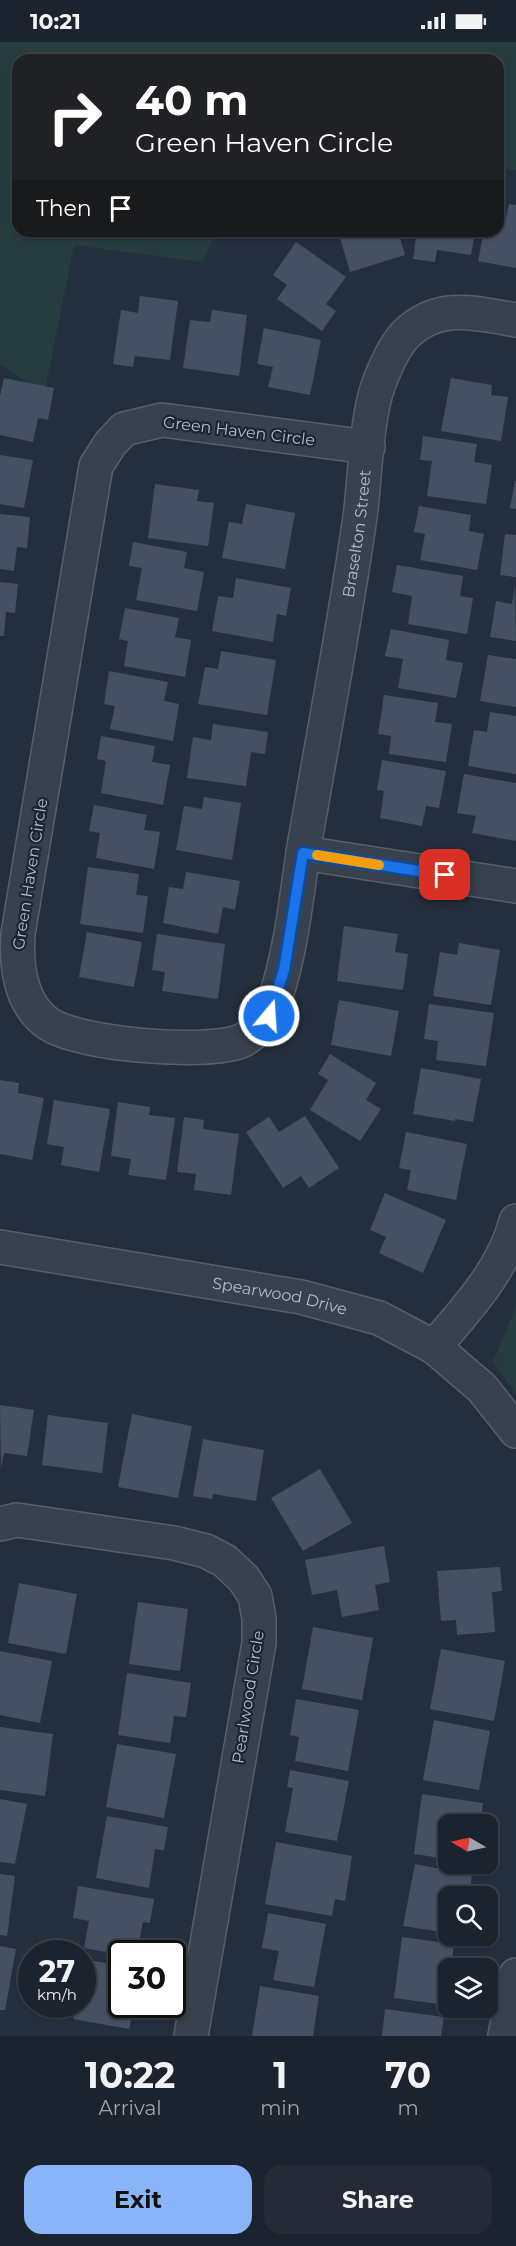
<!DOCTYPE html>
<html lang="en">
<head>
<meta charset="utf-8">
<style>
  :root { --surface:#1b232e; --page:#242b36; --text:#f1f3f6; --muted:#a0a4aa; --line:#39404a; --accent:#8ab4f8 }
  body { margin:0; font-family:Montserrat,sans-serif; background:var(--page); color:var(--text); height:100vh; display:flex; flex-direction:column; font-size:22px; white-space:nowrap }
  * { box-sizing:border-box; margin:0 }
  p { font-size:20px; color:var(--muted) }
  .icon { flex:none; width:33px; height:33px; fill:none; stroke:currentColor; stroke-width:2; stroke-linecap:round; stroke-linejoin:round }
  .map { position:relative; height:1994px; overflow:hidden }
  .drawer { display:flex; flex-direction:column; background:var(--surface); flex:1 }
  .drawer>* { flex:none }
  .banner { position:absolute; left:12px; top:12px; width:492px; height:183px; border-radius:18px; box-shadow:0 2px 4px #0004,0 0 0 2px var(--line); background:#202124; color:#fff; overflow:hidden }
  .needle { width:39px; rotate:279deg }
  .tools { position:absolute; left:438px; top:1772px; display:grid; gap:12px }
  .tools a { display:grid; place-items:center; width:60px; height:60px; border-radius:12px; background:var(--surface); box-shadow:0 2px 4px #0004,0 0 0 2px var(--line); font-size:30px }
  .speed { position:absolute; left:18px; top:1898px; display:flex; gap:12px; font-size:30px; font-weight:700; text-align:center }
  .speed>* { display:grid; place-content:center; width:78px; height:78px; border-radius:50%; background:var(--surface); box-shadow:0 2px 4px #0004,0 0 0 2px var(--line); line-height:1 }
  .speed small { font-size:15px; font-weight:400 }
  .speed .limit { border:3px solid #111; border-radius:9px; background:#fff; color:#111 }
  .pin { position:absolute; display:grid; place-items:center; width:51px; height:51px; color:#fff; margin:-26px; border-radius:12px; box-shadow:0 3px 9px #0006 }
  .me { position:absolute; width:66px; margin:-33px; rotate:18deg; stroke-linejoin:round; filter:drop-shadow(0 0 4px #0008) }
  .turn { display:flex; align-items:center; gap:21px; height:126px; padding:0 24px; font-size:27px }
  .turn .icon { width:78px; height:78px; stroke-width:2.5 }
  .turn b { display:block; font-size:42px; line-height:51px }
  .then { display:flex; align-items:center; height:57px; padding:0 24px; background:#0003; gap:12px; font-size:22px }
  .eta { display:flex; justify-content:space-evenly; align-items:center; height:102px; text-align:center }
  .eta b { font-size:36px; font-weight:700; line-height:42px }
  .action { display:flex; gap:12px; margin-top:auto; padding:12px 24px }
  .action a { flex:1; height:69px; border-radius:18px; background:var(--accent); color:#111; font-size:24px; font-weight:700; line-height:69px; text-align:center }
  .action a+a { background:var(--page); color:var(--text) }
  .status { display:flex; justify-content:space-between; align-items:center; height:42px; padding:0 30px; background:var(--surface); direction:ltr }
  .status svg { height:16px; fill:currentColor }
  .map>svg:first-child { display:block }
  .green { fill:#263c3f }
  .building { fill:#455162 }
  .lines { fill:none; stroke-linecap:round; stroke-linejoin:round }
  .street-casing { stroke:#565f6c; stroke-width:36 }
  .street { stroke:#38414e; stroke-width:33 }
  .route-casing { stroke:#114b97; stroke-width:15 }
  .route { stroke:#1a73e8; stroke-width:10 }
  .slow { stroke:#f59e0b; stroke-width:10 }
  .labels { text-anchor:middle; dominant-baseline:central; stroke-width:4.5; stroke-linejoin:round; paint-order:stroke }
  .street-label { font-size:16px; fill:#b4bcc9; stroke:#1d2633 }
</style>
</head>
<body>
<div class="status"><b>10:21</b><svg viewBox="0 0 49 12"><path d="M0 12V9h3v3zM5 12V6h3v6zM10 12V3h3v9zM15 12V0h3v12zM26 1h20v11H26zM47 4h2v5h-2z"/></svg></div>
<div class="map">
<svg width="516" height="1994" viewBox="0 0 516 1994">
  <rect width="100%" height="100%" fill="#242f3e"/>
  <path class="green" d="M 0,0 L 516,0 L 516,128 L 498,125 L 498,18 L 18,18 L 18,189 L 217,189 L 202,220 L 74,203 L 44,353 L 0,322 Z
    M 516,1265 L 516,1351 L 493,1320 Z"/>
  <path class="building" d="M 509,162 L 516,163 L 516,226 L 478,219 L 484,189 L 498,189 L 498,174 L 506,176 Z
    M 338,189 L 398,189 L 405,213 L 350,230 Z
    M 417,189 L 475,189 L 471,213 L 437,208 L 435,220 L 413,217 Z
    M 296,200 L 346,235 L 326,262 L 336,269 L 322,289 L 277,257 L 287,243 L 273,233 Z
    M 140,254 L 178,259 L 170,318 L 135,314 L 133,325 L 113,322 L 121,268 L 138,271 Z
    M 212,268 L 247,273 L 239,334 L 183,326 L 190,278 L 210,280 Z
    M 264,286 L 321,298 L 310,353 L 268,345 L 273,325 L 257,322 Z
    M 4,336 L 54,346 L 48,378 L 38,376 L 33,400 L 0,393 L 0,354 Z
    M 451,336 L 492,343 L 491,353 L 508,355 L 501,399 L 441,389 Z
    M 423,394 L 477,402 L 474,420 L 492,423 L 486,462 L 427,454 L 432,419 L 420,418 Z
    M 0,413 L 33,418 L 24,466 L 0,462 Z
    M 515,439 L 516,439 L 516,467 L 510,466 Z
    M 155,442 L 199,448 L 197,459 L 214,461 L 208,504 L 148,496 Z
    M 246,462 L 295,471 L 285,527 L 222,516 L 229,480 L 242,482 Z
    M 419,464 L 471,473 L 469,489 L 484,492 L 477,528 L 420,518 L 425,492 L 414,490 Z
    M 0,472 L 30,475 L 27,506 L 17,505 L 14,529 L 0,527 Z
    M 505,492 L 516,493 L 516,535 L 500,533 Z
    M 133,500 L 187,510 L 184,526 L 204,530 L 197,569 L 136,558 L 142,526 L 129,524 Z
    M 397,523 L 463,534 L 460,554 L 473,556 L 467,592 L 408,582 L 412,554 L 392,550 Z
    M 236,536 L 291,546 L 286,574 L 277,572 L 273,600 L 212,589 L 218,554 L 233,556 Z
    M 0,540 L 18,542 L 15,571 L 6,570 L 4,594 L 0,594 Z
    M 515,544 L 516,599 L 490,595 L 496,559 L 512,562 Z
    M 125,566 L 179,576 L 175,595 L 191,598 L 185,635 L 124,624 L 128,599 L 119,597 Z
    M 391,587 L 449,598 L 446,618 L 463,621 L 456,656 L 398,646 L 403,617 L 385,614 Z
    M 221,609 L 276,618 L 267,673 L 198,662 L 205,625 L 218,627 Z
    M 488,613 L 516,617 L 516,665 L 480,659 Z
    M 109,629 L 168,640 L 164,659 L 179,662 L 173,699 L 110,687 L 115,664 L 104,662 Z
    M 384,653 L 438,661 L 435,680 L 452,682 L 446,720 L 389,712 L 391,694 L 378,692 Z
    M 490,670 L 516,674 L 516,732 L 468,724 L 474,688 L 487,690 Z
    M 213,682 L 268,690 L 265,712 L 251,710 L 246,744 L 187,736 L 193,695 L 211,698 Z
    M 101,694 L 155,704 L 152,720 L 170,723 L 163,763 L 101,751 L 106,719 L 97,717 Z
    M 382,718 L 446,729 L 439,766 L 426,764 L 422,784 L 380,776 L 384,749 L 377,748 Z
    M 464,732 L 516,741 L 516,799 L 472,791 L 476,774 L 457,771 Z
    M 204,755 L 241,761 L 232,818 L 176,808 L 184,764 L 202,767 Z
    M 94,763 L 147,773 L 144,788 L 160,790 L 154,827 L 96,816 L 100,791 L 89,789 Z
    M 88,825 L 139,832 L 136,853 L 148,854 L 143,891 L 80,882 Z
    M 186,830 L 240,839 L 235,868 L 223,865 L 218,892 L 163,881 L 169,845 L 183,847 Z
    M 344,884 L 398,892 L 395,910 L 408,912 L 403,948 L 337,939 Z
    M 87,890 L 142,900 L 134,945 L 79,935 Z
    M 157,892 L 225,902 L 218,957 L 162,949 L 165,930 L 152,928 Z
    M 459,901 L 500,908 L 491,963 L 433,954 L 440,910 L 457,913 Z
    M 339,958 L 399,969 L 391,1014 L 331,1003 Z
    M 429,962 L 494,971 L 486,1024 L 436,1018 L 438,999 L 424,997 Z
    M 330,1012 L 376,1041 L 366,1058 L 381,1067 L 360,1099 L 310,1068 L 328,1038 L 318,1032 Z
    M 421,1026 L 481,1037 L 473,1080 L 455,1077 L 455,1079 L 413,1072 Z
    M 0,1038 L 19,1041 L 18,1051 L 44,1056 L 32,1118 L 0,1112 Z
    M 54,1058 L 110,1067 L 99,1130 L 61,1123 L 64,1105 L 47,1102 Z
    M 118,1060 L 150,1065 L 149,1073 L 175,1076 L 166,1138 L 128,1133 L 131,1117 L 111,1114 Z
    M 305,1074 L 339,1126 L 309,1146 L 301,1134 L 283,1146 L 246,1090 L 269,1075 L 279,1090 Z
    M 184,1075 L 204,1078 L 203,1087 L 239,1092 L 231,1153 L 194,1148 L 196,1132 L 177,1130 Z
    M 406,1090 L 467,1102 L 456,1158 L 407,1148 L 411,1128 L 399,1126 Z
    M 385,1151 L 446,1178 L 423,1231 L 379,1211 L 386,1195 L 370,1188 Z
    M 0,1363 L 34,1368 L 27,1414 L 4,1411 L 1,1427 Z
    M 132,1372 L 192,1384 L 178,1456 L 118,1445 Z
    M 48,1373 L 108,1381 L 102,1431 L 42,1423 Z
    M 203,1397 L 264,1408 L 256,1459 L 213,1452 L 212,1457 L 193,1454 Z
    M 320,1427 L 352,1481 L 303,1509 L 271,1456 Z
    M 384,1504 L 390,1540 L 375,1543 L 379,1568 L 342,1575 L 337,1548 L 312,1553 L 305,1518 Z
    M 500,1525 L 502,1549 L 492,1550 L 495,1590 L 457,1593 L 456,1578 L 441,1579 L 437,1529 Z
    M 19,1541 L 77,1552 L 66,1612 L 8,1601 Z
    M 138,1560 L 188,1567 L 180,1629 L 129,1622 Z
    M 313,1585 L 373,1596 L 362,1658 L 302,1647 Z
    M 441,1607 L 505,1619 L 494,1679 L 430,1667 Z
    M 0,1609 L 52,1619 L 40,1681 L 0,1673 Z
    M 127,1631 L 191,1641 L 186,1675 L 174,1674 L 170,1701 L 118,1693 Z
    M 296,1657 L 359,1668 L 348,1729 L 295,1719 L 299,1695 L 290,1693 Z
    M 434,1678 L 490,1689 L 479,1748 L 423,1738 Z
    M 0,1685 L 53,1692 L 45,1754 L 0,1748 Z
    M 117,1702 L 176,1712 L 164,1776 L 106,1765 Z
    M 290,1728 L 349,1739 L 337,1799 L 285,1790 L 293,1746 L 287,1745 Z
    M 422,1752 L 483,1761 L 480,1782 L 448,1782 L 448,1817 L 414,1812 Z
    M 0,1757 L 27,1762 L 15,1822 L 0,1820 Z
    M 107,1774 L 168,1785 L 164,1808 L 155,1807 L 149,1846 L 96,1836 Z
    M 276,1800 L 352,1814 L 345,1859 L 335,1857 L 332,1874 L 265,1862 Z
    M 415,1822 L 472,1833 L 469,1854 L 448,1854 L 448,1891 L 403,1884 Z
    M 0,1832 L 15,1834 L 7,1894 L 0,1893 Z
    M 78,1844 L 154,1857 L 150,1881 L 143,1880 L 137,1911 L 122,1911 L 122,1913 L 84,1906 L 89,1879 L 73,1876 Z
    M 268,1871 L 326,1882 L 314,1945 L 273,1938 L 279,1909 L 262,1906 Z
    M 402,1895 L 454,1902 L 451,1926 L 448,1926 L 446,1963 L 394,1956 Z
    M 0,1904 L 16,1907 L 5,1968 L 0,1968 Z
    M 83,1917 L 122,1924 L 122,1962 L 134,1962 L 129,1987 L 73,1977 L 75,1962 L 82,1962 Z
    M 260,1944 L 319,1954 L 313,1994 L 252,1994 Z
    M 385,1967 L 444,1975 L 441,1994 L 382,1994 Z"/>
  <g class="lines">
    <g class="street-casing">
      <g id="street">
        <path d="M 368,405 L 162,378 L 124,387 L 110,402 L 96,424 L 18,892 C 16,923 19,959 46,980 C 75,1003 207,1013 241,999 C 249,996 263,982 268,975 C 272,970 274,960 276,954 C 291,908 296,859 303,811 L 516,844"/>
        <path id="s1" d="M 303,811 C 322,699 344,587 360,475 C 365,437 365,396 374,358 C 378,340 392,307 405,293 C 438,260 475,271 516,278"/>
        <path id="s2" d="M 0,1205 L 301,1255 L 379,1276 L 434,1305 L 482,1346 L 516,1389"/>
        <path d="M 434,1305 C 466,1268 504,1227 516,1179"/>
        <path d="M 0,1482 L 17,1478 L 174,1501 L 206,1509 L 225,1519 L 244,1537 L 255,1554 L 259,1576 L 259,1601 L 191,1994"/>
        <path d="M 505,1994 L 516,1933"/>
      </g>
    </g>
    <use href="#street" class="street"/>
  </g>
  <g class="lines">
    <g class="route-casing">
      <path id="route" d="M 269,974 L 284,928 L 303,811 L 445,833"/>
    </g>
    <use href="#route" class="route"/>
    <path class="slow" d="M 317,813 L 379,823"/>
  </g>
  <g class="labels">
    <g class="street-label">
      <text transform="translate(239 389) rotate(7)">Green Haven Circle</text>
      <text stroke="none"><textPath href="#s1" startOffset="324">Braselton Street</textPath></text>
      <text transform="translate(30 832) rotate(-81)">Green Haven Circle</text>
      <text stroke="none"><textPath href="#s2" startOffset="284">Spearwood Drive</textPath></text>
      <text transform="translate(248 1655) rotate(-81)">Pearlwood Circle</text>
    </g>
  </g>
</svg>
<div class="tools">
<a><svg class="needle" viewBox="-14 -14 28 28"><path d="M0-13l5 13h-10z" fill="#e53935"/><path d="M0 13l5-13h-10z" fill="#a0a4aa"/></svg></a>
<a><svg class="icon" aria-label="search" viewBox="0 0 24 24"><circle cx="10" cy="10" r="6"/><path d="M15 15l6 6"/></svg></a>
<a><svg class="icon" aria-label="layers" viewBox="0 0 24 24"><path d="M12 4l9 5-9 5-9-5zM3 14l9 5 9-5"/></svg></a>
</div>
<div class="speed"><div>27<small>km/h</small></div><div class="limit">30</div></div>
<div class="pin" style="left:445px;top:833px;background:#d93025"><svg class="icon" aria-label="arrive" viewBox="0 0 24 24"><path d="M6 21V4h12l-3 4 3 4H6"/></svg></div>
<svg class="me" style="left:269px;top:974px" viewBox="-20 -20 40 40"><circle r="17" fill="#1a73e8" stroke="#fff" stroke-width="3"/><path d="M0-11L8 9 0 5-8 9z" fill="#fff"/></svg>
<div class="banner">
<div class="turn"><svg class="icon" aria-label="right" viewBox="0 0 24 24"><path d="M7 20v-9h11M14 6l5 5-5 5"/></svg><div><b>40 m</b>Green Haven Circle</div></div>
<div class="then">Then<svg class="icon" aria-label="arrive" viewBox="0 0 24 24"><path d="M6 21V4h12l-3 4 3 4H6"/></svg></div>
</div>
</div>
<section class="drawer">
<div class="eta">
<div><b>10:22</b><p>Arrival</p></div>
<div><b>1</b><p>min</p></div>
<div><b>70</b><p>m</p></div>
</div>
<div class="action"><a>Exit</a><a>Share</a></div>
</section>
</body>
</html>
